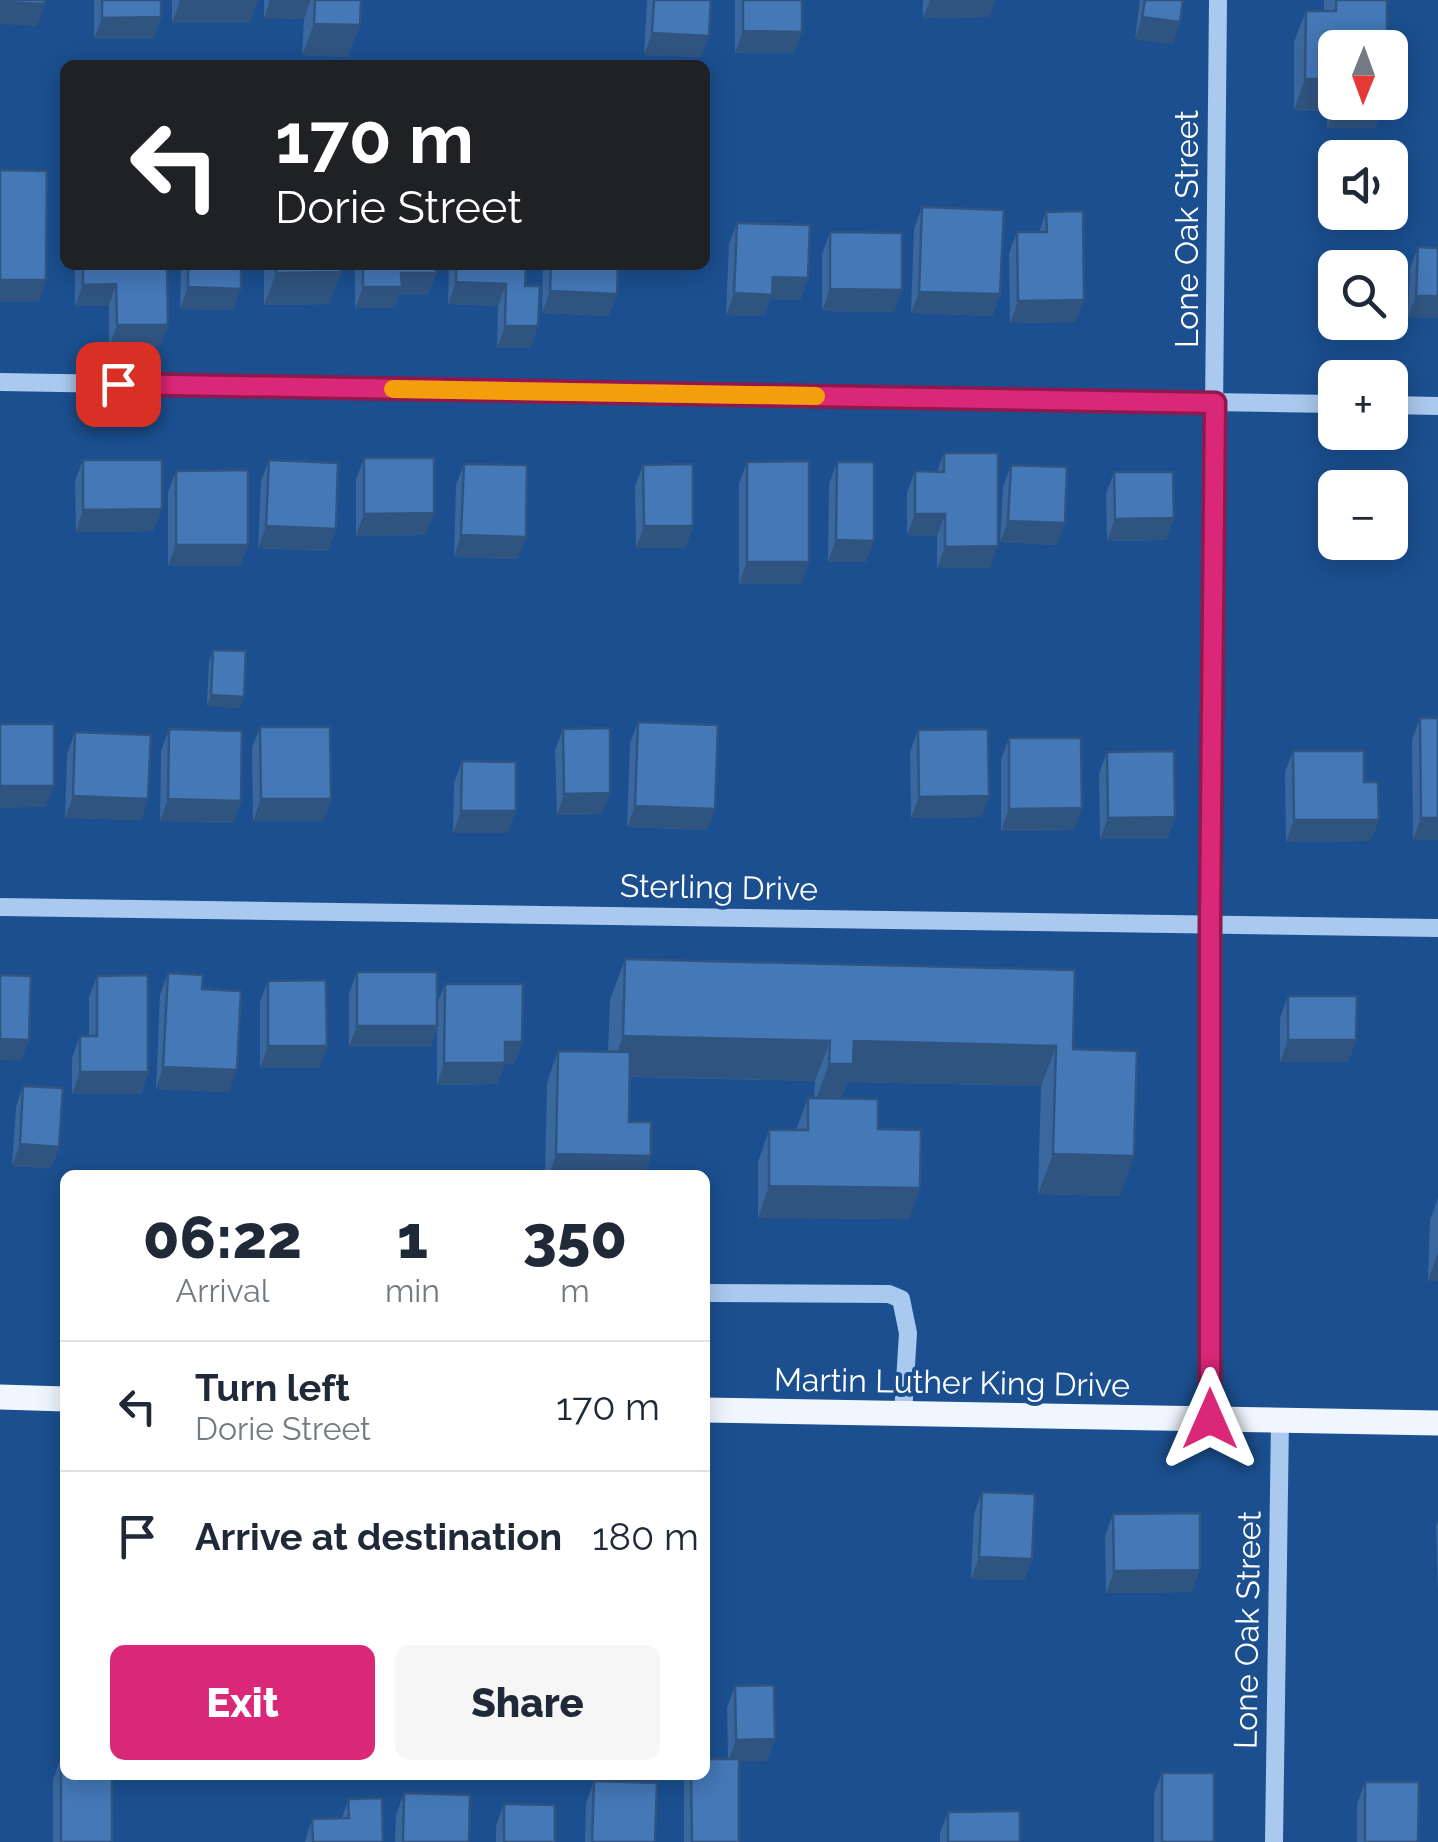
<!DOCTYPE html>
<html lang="en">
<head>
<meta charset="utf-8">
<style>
  :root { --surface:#fff; --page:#f6f6f7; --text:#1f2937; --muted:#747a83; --line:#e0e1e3; --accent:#db2777 }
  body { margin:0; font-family:Raleway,sans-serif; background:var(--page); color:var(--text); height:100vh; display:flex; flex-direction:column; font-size:38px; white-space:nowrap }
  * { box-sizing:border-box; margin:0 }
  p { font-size:32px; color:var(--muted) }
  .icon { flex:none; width:55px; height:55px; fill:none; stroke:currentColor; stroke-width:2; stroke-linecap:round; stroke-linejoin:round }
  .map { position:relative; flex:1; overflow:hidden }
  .drawer { position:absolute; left:60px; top:1170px; width:650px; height:610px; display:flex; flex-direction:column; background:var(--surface); border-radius:15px; box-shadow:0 5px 25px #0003 }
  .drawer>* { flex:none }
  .banner { position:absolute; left:60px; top:60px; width:650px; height:210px; border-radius:15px; box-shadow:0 5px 25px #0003; background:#202124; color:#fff; overflow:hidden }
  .needle { width:65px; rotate:181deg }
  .tools { position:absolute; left:1318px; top:30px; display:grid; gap:20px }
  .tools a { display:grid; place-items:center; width:90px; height:90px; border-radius:15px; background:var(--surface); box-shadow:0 5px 25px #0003; font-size:50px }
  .pin { position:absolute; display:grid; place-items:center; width:85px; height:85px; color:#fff; margin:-42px; border-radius:20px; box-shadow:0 5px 15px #0006 }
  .me { position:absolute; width:110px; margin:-55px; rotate:0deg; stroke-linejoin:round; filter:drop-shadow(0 0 8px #0008) }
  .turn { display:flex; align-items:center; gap:35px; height:210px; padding:0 50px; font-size:45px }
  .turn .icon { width:130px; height:130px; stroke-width:2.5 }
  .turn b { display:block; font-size:70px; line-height:85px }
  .eta { display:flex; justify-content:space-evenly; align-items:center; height:170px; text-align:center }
  .eta b { font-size:60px; font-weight:800; line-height:70px }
  .primary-button { display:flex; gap:20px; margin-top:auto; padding:20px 50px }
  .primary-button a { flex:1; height:115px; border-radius:15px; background:var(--accent); color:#fff; font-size:40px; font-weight:800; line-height:115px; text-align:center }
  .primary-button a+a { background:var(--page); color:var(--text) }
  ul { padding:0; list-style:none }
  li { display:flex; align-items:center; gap:30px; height:130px; padding:0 50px; border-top:2px solid var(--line) }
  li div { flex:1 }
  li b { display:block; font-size:38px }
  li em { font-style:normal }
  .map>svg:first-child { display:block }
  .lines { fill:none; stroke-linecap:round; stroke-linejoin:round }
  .minor { stroke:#a9c9ee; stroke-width:18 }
  .major { stroke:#f0f6ff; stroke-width:25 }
  .wall { fill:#3a679d }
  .shaded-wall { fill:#305480 }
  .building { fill:#4478b7; stroke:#305480; stroke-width:2.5 }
  .route-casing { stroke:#8e194d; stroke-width:25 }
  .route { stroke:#db2777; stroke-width:18 }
  .slow { stroke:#f59e0b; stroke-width:18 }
  .labels { text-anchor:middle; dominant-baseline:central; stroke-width:8; stroke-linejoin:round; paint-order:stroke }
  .street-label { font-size:32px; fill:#fff; stroke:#1b4f8f }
</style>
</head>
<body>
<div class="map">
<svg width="1438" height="1842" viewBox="0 0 1438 1842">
  <rect width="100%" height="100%" fill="#1b4f8f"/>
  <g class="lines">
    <path class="minor" d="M 0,382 L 1335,404
      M 1390,405 L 1438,406
      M 0,907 L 1438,928
      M 705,1293 L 889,1294 L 901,1299 L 908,1333 L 903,1414
      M 1210,1419 L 1209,925 L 1218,0
      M 1274,1842 L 1280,1420"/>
    <path class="major" d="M 0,1397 L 65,1399
      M 705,1410 L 1438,1423"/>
  </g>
  <path class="wall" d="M 94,0 L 161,0 L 161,17 L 153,39 L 94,39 Z
    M 172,0 L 257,0 L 250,23 L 172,23 Z
    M 264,0 L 361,0 L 360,25 L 348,57 L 302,55 L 304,19 L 264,18 Z
    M 647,0 L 711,0 L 701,57 L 644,55 Z
    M 735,0 L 802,0 L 794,53 L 735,53 Z
    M 923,0 L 995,0 L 989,17 L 923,18 Z
    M 1140,0 L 1183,0 L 1180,22 L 1172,44 L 1135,39 Z
    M 1324,0 L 1387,0 L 1335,48 L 1335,102 L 1384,102 L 1375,128 L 1327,128 L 1328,111 L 1294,110 L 1294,42 L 1306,11 L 1324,11 Z
    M 922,207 L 1000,294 L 992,316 L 911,313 L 914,229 Z
    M 1046,212 L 1076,322 L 1010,323 L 1009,253 L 1017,232 L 1039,232 Z
    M 737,223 L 808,278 L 800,300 L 770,299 L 764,316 L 726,315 L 729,244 Z
    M 830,232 L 902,290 L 894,312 L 822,311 L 822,254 Z
    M 1418,247 L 1438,248 L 1438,318 L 1408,317 L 1410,269 Z
    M 75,265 L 167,265 L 168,325 L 160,346 L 109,347 L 109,306 L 75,306 Z
    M 181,265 L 241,265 L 233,310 L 180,309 Z
    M 264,265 L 341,265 L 341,272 L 329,304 L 264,305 Z
    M 355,265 L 436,265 L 436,273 L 428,295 L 399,295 L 394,308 L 355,308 Z
    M 449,265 L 526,265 L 525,286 L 538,326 L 530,348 L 497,348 L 498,306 L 448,304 Z
    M 543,265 L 618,265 L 609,316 L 542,313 Z
    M 944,453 L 990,568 L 937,568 L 937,536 L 907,535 L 907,493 L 915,471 L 937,472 Z
    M 364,458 L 426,535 L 356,536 L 356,480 Z
    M 83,460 L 154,531 L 76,532 L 75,481 Z
    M 269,460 L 336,529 L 328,551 L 258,548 L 261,481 Z
    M 747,462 L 801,584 L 739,584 L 739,483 Z
    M 837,462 L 866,562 L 828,562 L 829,484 Z
    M 464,464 L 518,559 L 454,557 L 456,485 Z
    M 643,465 L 693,526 L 685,548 L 636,548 L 635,486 Z
    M 1011,465 L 1057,545 L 1000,542 L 1003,487 Z
    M 176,471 L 248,545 L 240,566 L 168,566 L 168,492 Z
    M 1114,472 L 1174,518 L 1166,540 L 1107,541 L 1106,494 Z
    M 213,650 L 240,708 L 207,706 L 209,661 Z
    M 1420,718 L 1438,718 L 1438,840 L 1413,840 L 1412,740 Z
    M 638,722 L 715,809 L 707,830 L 627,827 L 630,743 Z
    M 260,727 L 331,799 L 323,821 L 253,821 L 252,748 Z
    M 169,729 L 241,801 L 233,823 L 160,821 L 161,751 Z
    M 563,729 L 602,814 L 557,815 L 555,750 Z
    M 918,730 L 989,796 L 981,817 L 911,818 L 910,752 Z
    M 75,732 L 148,799 L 141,820 L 65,818 L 67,754 Z
    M 1009,738 L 1074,830 L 1001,831 L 1001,760 Z
    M 1293,751 L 1364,782 L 1371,841 L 1286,842 L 1285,772 Z
    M 1107,752 L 1175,817 L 1167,839 L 1100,839 L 1099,773 Z
    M 462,761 L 508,833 L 453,833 L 454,783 Z
    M 625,959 L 1073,1049 L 1120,1196 L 1038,1194 L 1041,1086 L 847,1082 L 841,1099 L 878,1129 L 909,1219 L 758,1218 L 758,1162 L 769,1130 L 796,1130 L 808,1098 L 814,1098 L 815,1081 L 630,1077 L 629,1122 L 651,1156 L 644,1175 L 545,1175 L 547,1083 L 558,1051 L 608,1052 L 610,1000 Z
    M 357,972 L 437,1004 L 445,984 L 522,1042 L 514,1064 L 505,1064 L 497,1084 L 437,1085 L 437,1027 L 430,1047 L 349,1047 L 349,994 Z
    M 168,973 L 202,989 L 229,1092 L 156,1089 L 160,995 Z
    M 97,976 L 148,1072 L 141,1094 L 72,1094 L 72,1058 L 80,1036 L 89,1036 L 89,997 Z
    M 268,981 L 327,1046 L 319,1068 L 260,1068 L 260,1002 Z
    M 1288,996 L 1356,1040 L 1348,1062 L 1280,1062 L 1280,1018 Z
    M 23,1086 L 59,1147 L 51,1168 L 12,1166 L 16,1107 Z
    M 1438,1198 L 1438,1281 L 1428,1281 L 1430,1220 Z
    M 982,1492 L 1032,1559 L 1024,1580 L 971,1579 L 974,1514 Z
    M 1113,1514 L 1192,1592 L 1106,1593 L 1105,1536 Z
    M 1438,1521 L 1438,1594 L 1436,1526 Z
    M 735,1686 L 775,1739 L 767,1761 L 739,1761 L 739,1842 L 684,1842 L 684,1781 L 686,1775 L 705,1775 L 728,1759 L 727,1707 Z
    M 61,1758 L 112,1842 L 53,1842 L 53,1780 Z
    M 1162,1773 L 1214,1842 L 1154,1842 L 1154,1794 Z
    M 594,1781 L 655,1842 L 585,1842 L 586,1803 Z
    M 1365,1782 L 1418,1842 L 1357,1842 L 1357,1804 Z
    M 404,1793 L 469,1842 L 395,1842 L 396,1815 Z
    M 348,1799 L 383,1842 L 305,1842 L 312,1819 L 342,1818 Z
    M 504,1804 L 555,1842 L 496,1842 L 496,1826 Z
    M 948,1812 L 1020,1842 L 940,1842 L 940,1833 Z"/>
  <path class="shaded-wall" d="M 270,0 L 311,0 L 304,19 L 264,18 Z
    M 930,0 L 995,0 L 989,17 L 923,18 Z
    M 180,1 L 257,1 L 250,23 L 172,23 Z
    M 0,2 L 45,4 L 37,26 L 0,24 Z
    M 161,17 L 153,39 L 94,39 L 102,18 Z
    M 1142,17 L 1180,22 L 1172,44 L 1135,39 Z
    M 314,24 L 360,25 L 348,57 L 302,55 Z
    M 743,31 L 802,32 L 794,53 L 735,53 Z
    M 652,33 L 709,36 L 701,57 L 644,55 Z
    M 1305,79 L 1335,79 L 1335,91 L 1328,111 L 1294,110 Z
    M 1337,102 L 1384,102 L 1375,128 L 1327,128 Z
    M 341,272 L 329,304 L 264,305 L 276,273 Z
    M 401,273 L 436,273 L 428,295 L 399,295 L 394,308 L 355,308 L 363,287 Z
    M 773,277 L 808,278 L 800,300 L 770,299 L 764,316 L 726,315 L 734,293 Z
    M 0,280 L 46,280 L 39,302 L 0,302 Z
    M 456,282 L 506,284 L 498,306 L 448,304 Z
    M 116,284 L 109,306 L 75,306 L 83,285 Z
    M 188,287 L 241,289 L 233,310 L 180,309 Z
    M 830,289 L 902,290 L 894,312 L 822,311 Z
    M 550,291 L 617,294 L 609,316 L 542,313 Z
    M 919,292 L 1000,294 L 992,316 L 911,313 Z
    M 1416,296 L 1438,296 L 1438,318 L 1408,317 Z
    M 1084,300 L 1076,322 L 1010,323 L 1018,301 Z
    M 117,325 L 168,325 L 160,346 L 109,347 Z
    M 505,326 L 538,326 L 530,348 L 497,348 Z
    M 162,509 L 154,531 L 76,532 L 83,510 Z
    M 434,513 L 426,535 L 356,536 L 364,514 Z
    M 915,514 L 945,514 L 937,536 L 907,535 Z
    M 1174,518 L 1166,540 L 1107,541 L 1115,519 Z
    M 1008,521 L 1065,523 L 1057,545 L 1000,542 Z
    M 266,526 L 336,529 L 328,551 L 258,548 Z
    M 644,526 L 693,526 L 685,548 L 636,548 Z
    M 461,535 L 526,537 L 518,559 L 454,557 Z
    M 836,540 L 874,541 L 866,562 L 828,562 Z
    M 176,545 L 248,545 L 240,566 L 168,566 Z
    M 998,546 L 990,568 L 937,568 L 945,547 Z
    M 747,562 L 809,562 L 801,584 L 739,584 Z
    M 211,695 L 244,697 L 240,708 L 207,706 Z
    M 0,786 L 54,786 L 46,807 L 0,808 Z
    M 610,793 L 602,814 L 557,815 L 564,794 Z
    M 73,796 L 148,799 L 141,820 L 65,818 Z
    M 989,796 L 981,817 L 911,818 L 919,797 Z
    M 168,799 L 241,801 L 233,823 L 160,821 Z
    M 261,799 L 331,799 L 323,821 L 253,821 Z
    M 635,806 L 715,809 L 707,830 L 627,827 Z
    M 1082,808 L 1074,830 L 1001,831 L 1009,809 Z
    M 461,811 L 516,811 L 508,833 L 453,833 Z
    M 1175,817 L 1167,839 L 1100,839 L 1108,818 Z
    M 1421,818 L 1438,818 L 1438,840 L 1413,840 Z
    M 1294,820 L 1379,820 L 1371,841 L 1286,842 Z
    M 357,1026 L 437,1026 L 430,1047 L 349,1047 Z
    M 623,1036 L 830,1041 L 815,1081 L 608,1076 Z
    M 0,1039 L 29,1040 L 21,1061 L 0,1060 Z
    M 1288,1040 L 1356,1040 L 1348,1062 L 1280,1062 Z
    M 854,1041 L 1056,1046 L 1041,1086 L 847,1082 L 839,1105 L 814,1104 L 829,1064 Z
    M 505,1042 L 522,1042 L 514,1064 L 505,1064 L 497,1084 L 437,1085 L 444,1063 Z
    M 268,1046 L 327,1046 L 319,1068 L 260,1068 Z
    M 163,1067 L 237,1070 L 229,1092 L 156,1089 Z
    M 80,1072 L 148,1072 L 141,1094 L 72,1094 Z
    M 20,1144 L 59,1147 L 51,1168 L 12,1166 Z
    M 556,1154 L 651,1156 L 644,1175 L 549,1175 Z
    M 1053,1154 L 1134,1156 L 1120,1196 L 1038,1194 Z
    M 769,1186 L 920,1188 L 909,1219 L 758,1218 Z
    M 1438,1252 L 1438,1281 L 1428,1281 Z
    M 979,1557 L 1032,1559 L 1024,1580 L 971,1579 Z
    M 1200,1570 L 1192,1592 L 1106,1593 L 1114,1571 Z
    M 775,1739 L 767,1761 L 728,1762 L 736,1740 Z"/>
  <path class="building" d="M 0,0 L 45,0 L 45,4 L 0,2 Z
    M 102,0 L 161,0 L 161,17 L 102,18 Z
    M 180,0 L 257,0 L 257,1 L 180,1 Z
    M 315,0 L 361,0 L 360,25 L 314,24 Z
    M 654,0 L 711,0 L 709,36 L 652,33 Z
    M 743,0 L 802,0 L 802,32 L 743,31 Z
    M 1145,0 L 1183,0 L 1180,22 L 1142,17 Z
    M 1336,0 L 1387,0 L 1387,48 L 1335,48 L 1335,79 L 1305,79 L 1306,11 L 1336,11 Z
    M 0,170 L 47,171 L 46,280 L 0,280 Z
    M 922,207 L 1004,210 L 1000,294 L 919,292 Z
    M 1083,211 L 1084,300 L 1018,301 L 1017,232 L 1047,232 L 1046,212 Z
    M 737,223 L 810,225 L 808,278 L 773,277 L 772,295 L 734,293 Z
    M 830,232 L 902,233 L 902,290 L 830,289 Z
    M 1418,247 L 1438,248 L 1438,296 L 1416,296 Z
    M 83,265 L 167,265 L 168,325 L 117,325 L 116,284 L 83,285 Z
    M 188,265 L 241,265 L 241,289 L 188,287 Z
    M 276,265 L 341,265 L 341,272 L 276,273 Z
    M 363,265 L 436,265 L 436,273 L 401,273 L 402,287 L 363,287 Z
    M 456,265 L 526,265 L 525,286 L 540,286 L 538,326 L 505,326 L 506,284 L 456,282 Z
    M 551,265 L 618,265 L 617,294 L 550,291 Z
    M 944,453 L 998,453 L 998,546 L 945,547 L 945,514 L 915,514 L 915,471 L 944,472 Z
    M 364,458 L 434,458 L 434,513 L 364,514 Z
    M 83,460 L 162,460 L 162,509 L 83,510 Z
    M 269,460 L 338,463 L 336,529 L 266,526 Z
    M 809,461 L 809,562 L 747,562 L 747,462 Z
    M 837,462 L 874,462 L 874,541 L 836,540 Z
    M 464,464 L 527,465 L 526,537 L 461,535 Z
    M 693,464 L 693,526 L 644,526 L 643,465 Z
    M 1011,465 L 1067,467 L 1065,523 L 1008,521 Z
    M 248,470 L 248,545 L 176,545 L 176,471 Z
    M 1114,472 L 1173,472 L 1174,518 L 1115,519 Z
    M 213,650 L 246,651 L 244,697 L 211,695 Z
    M 1420,718 L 1438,718 L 1438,818 L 1421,818 Z
    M 638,722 L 718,725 L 715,809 L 635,806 Z
    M 0,724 L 54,724 L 54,786 L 0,786 Z
    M 260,727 L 330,727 L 331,799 L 261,799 Z
    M 610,728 L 610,793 L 564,794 L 563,729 Z
    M 169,729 L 242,731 L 241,801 L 168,799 Z
    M 988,729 L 989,796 L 919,797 L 918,730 Z
    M 75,732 L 151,735 L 148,799 L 73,796 Z
    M 1009,738 L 1081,738 L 1082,808 L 1009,809 Z
    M 1174,751 L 1175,817 L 1108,818 L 1107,752 Z
    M 1293,751 L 1364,751 L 1364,782 L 1378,782 L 1379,820 L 1294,820 Z
    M 462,761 L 516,762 L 516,811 L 461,811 Z
    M 625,959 L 1075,970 L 1073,1049 L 1137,1051 L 1134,1156 L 1053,1154 L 1056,1046 L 854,1041 L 853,1064 L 829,1064 L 830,1041 L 623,1036 Z
    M 357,972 L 437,972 L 437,1026 L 357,1026 Z
    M 168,973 L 203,975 L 202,989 L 241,991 L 237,1070 L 163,1067 Z
    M 0,975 L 31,976 L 29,1040 L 0,1039 Z
    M 148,975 L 148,1072 L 80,1072 L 80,1036 L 97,1036 L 97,976 Z
    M 326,980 L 327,1046 L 268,1046 L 268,981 Z
    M 445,984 L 523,984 L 522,1042 L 505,1042 L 505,1063 L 444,1063 Z
    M 1288,996 L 1357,996 L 1356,1040 L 1288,1040 Z
    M 558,1051 L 630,1052 L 629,1122 L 651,1122 L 651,1156 L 556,1154 Z
    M 23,1086 L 63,1088 L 59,1147 L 20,1144 Z
    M 808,1098 L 878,1099 L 878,1129 L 921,1130 L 920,1188 L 769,1186 L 769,1130 L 808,1130 Z
    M 982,1492 L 1035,1494 L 1032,1559 L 979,1557 Z
    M 1200,1513 L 1200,1570 L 1114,1571 L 1113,1514 Z
    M 774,1685 L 775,1739 L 736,1740 L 735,1686 Z
    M 61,1758 L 65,1758 L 65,1775 L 112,1775 L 112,1842 L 61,1842 Z
    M 705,1759 L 739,1759 L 739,1842 L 692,1842 L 691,1775 L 705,1775 Z
    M 1162,1773 L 1214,1773 L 1214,1842 L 1162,1842 Z
    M 594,1781 L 657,1783 L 655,1842 L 592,1842 Z
    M 1365,1782 L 1419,1782 L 1418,1842 L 1365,1842 Z
    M 404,1793 L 470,1795 L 469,1842 L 403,1842 Z
    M 382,1798 L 383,1842 L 313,1842 L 312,1819 L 349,1818 L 348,1799 Z
    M 504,1804 L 555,1805 L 555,1842 L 504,1842 Z
    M 1020,1811 L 1020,1842 L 948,1842 L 948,1812 Z"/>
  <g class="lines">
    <g class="route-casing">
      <path id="route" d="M 118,384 L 1215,403 L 1210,924 L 1210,1419"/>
    </g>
    <use href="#route" class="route"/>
    <path class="slow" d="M 393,389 L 816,396"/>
  </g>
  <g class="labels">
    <g class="street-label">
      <text transform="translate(1186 229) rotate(-90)">Lone Oak Street</text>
      <text transform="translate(719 887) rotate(1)">Sterling Drive</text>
      <text transform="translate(952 1382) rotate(1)">Martin Luther King Drive</text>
      <text transform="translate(1247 1630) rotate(-89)">Lone Oak Street</text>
    </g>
  </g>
</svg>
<div class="tools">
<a><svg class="needle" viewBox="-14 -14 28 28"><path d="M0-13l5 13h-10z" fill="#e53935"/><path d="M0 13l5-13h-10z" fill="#747a83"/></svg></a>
<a><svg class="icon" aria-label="sound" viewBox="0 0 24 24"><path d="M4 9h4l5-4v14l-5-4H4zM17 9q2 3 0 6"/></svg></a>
<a><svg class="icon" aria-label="search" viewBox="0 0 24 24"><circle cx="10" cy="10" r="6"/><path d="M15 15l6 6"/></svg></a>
<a>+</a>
<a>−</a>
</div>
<div class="pin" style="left:118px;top:384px;background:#d93025"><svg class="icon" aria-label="arrive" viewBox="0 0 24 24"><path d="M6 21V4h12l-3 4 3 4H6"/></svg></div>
<svg class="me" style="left:1210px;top:1419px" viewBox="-20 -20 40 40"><path d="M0-17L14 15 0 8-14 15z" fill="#db2777" stroke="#fff" stroke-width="4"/></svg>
<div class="banner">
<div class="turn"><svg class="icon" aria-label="left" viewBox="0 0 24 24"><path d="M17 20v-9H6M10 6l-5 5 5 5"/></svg><div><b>170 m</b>Dorie Street</div></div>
</div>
<section class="drawer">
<div class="eta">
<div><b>06:22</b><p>Arrival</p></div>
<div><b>1</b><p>min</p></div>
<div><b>350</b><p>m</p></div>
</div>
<ul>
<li><svg class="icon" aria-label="left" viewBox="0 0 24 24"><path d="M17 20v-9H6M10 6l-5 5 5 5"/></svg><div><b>Turn left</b><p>Dorie Street</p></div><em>170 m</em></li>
<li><svg class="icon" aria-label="arrive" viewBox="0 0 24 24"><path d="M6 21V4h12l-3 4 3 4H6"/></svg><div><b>Arrive at destination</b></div><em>180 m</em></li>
</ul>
<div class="primary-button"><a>Exit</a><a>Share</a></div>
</section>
</div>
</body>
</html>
